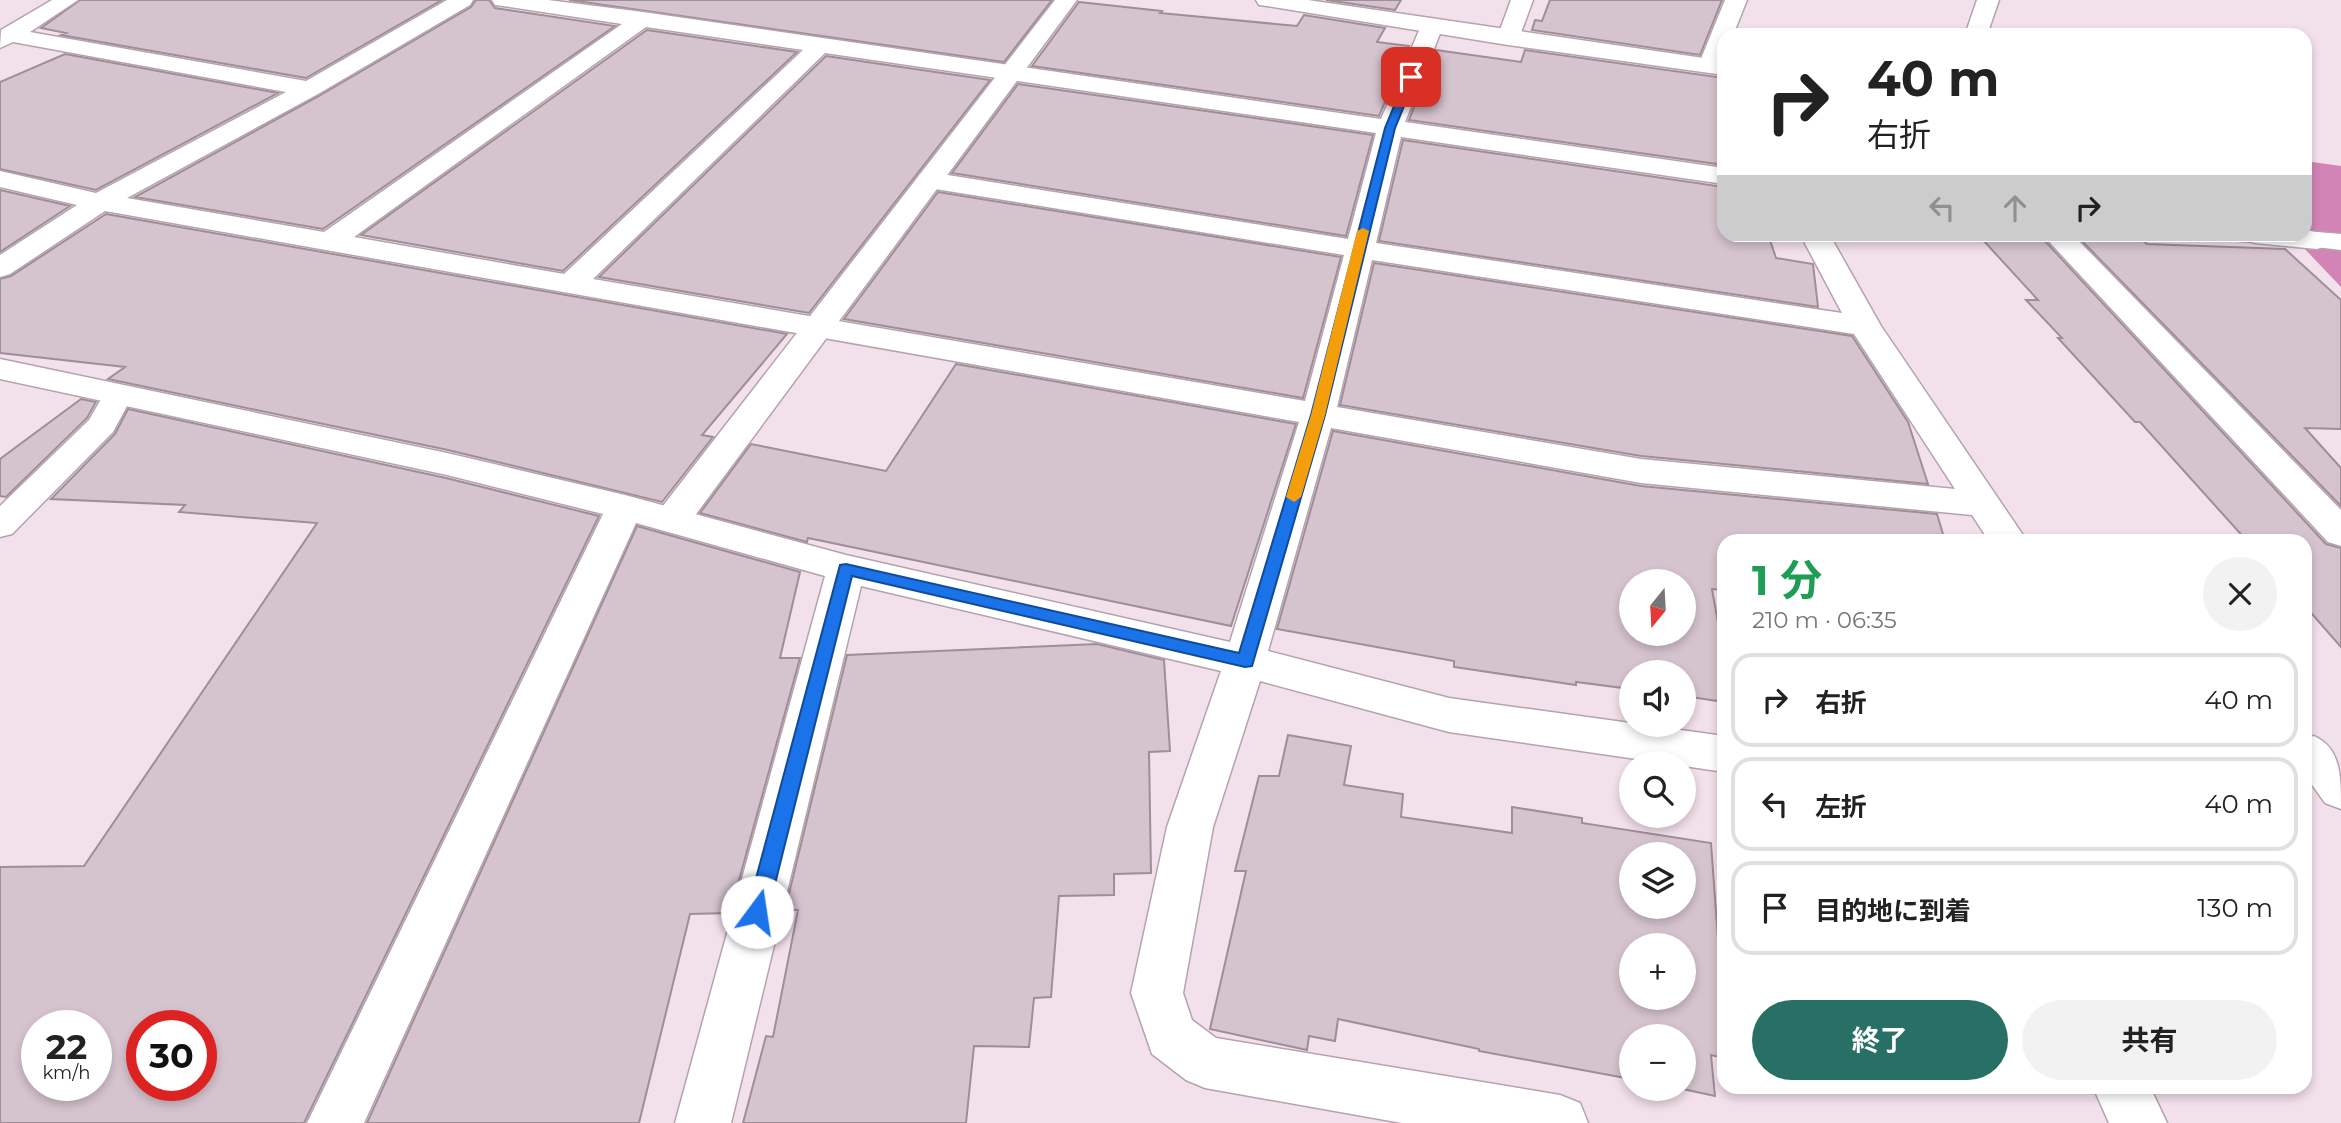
<!DOCTYPE html>
<html lang="ja">
<head>
<meta charset="utf-8">
<style>
  :root { --surface:#fff; --page:#f2f2f2; --text:#222; --muted:#767676; --line:#e0e0e0; --accent:#287066 }
  body { margin:0; font-family:Montserrat,"Noto Sans JP",sans-serif; background:var(--page); color:var(--text); height:100vh; display:flex; flex-direction:column; font-size:26px; white-space:nowrap }
  * { box-sizing:border-box; margin:0 }
  p { font-size:23px; color:var(--muted) }
  .icon { flex:none; width:38px; height:38px; fill:none; stroke:currentColor; stroke-width:2; stroke-linecap:round; stroke-linejoin:round }
  .map { position:relative; flex:1; overflow:hidden }
  .drawer { position:absolute; left:1717px; top:534px; width:595px; height:560px; display:flex; flex-direction:column; background:var(--surface); border-radius:21px; box-shadow:0 4px 10px #0003 }
  .drawer>* { flex:none }
  .banner { position:absolute; left:1717px; top:28px; width:595px; height:214px; border-radius:21px; box-shadow:0 4px 10px #0003; background:#fff; color:var(--text); overflow:hidden }
  .needle { width:46px; rotate:198deg }
  .tools { position:absolute; left:1619px; top:569px; display:grid; gap:14px }
  .tools a { display:grid; place-items:center; width:77px; height:77px; border-radius:50%; background:var(--surface); box-shadow:0 4px 10px #0003; font-size:35px }
  .speed { position:absolute; left:21px; top:1010px; display:flex; gap:14px; font-size:35px; font-weight:700; text-align:center }
  .speed>* { display:grid; place-content:center; width:91px; height:91px; border-radius:50%; background:var(--surface); box-shadow:0 4px 10px #0003; line-height:1 }
  .speed small { font-size:18px; font-weight:400 }
  .speed .limit { border:10px solid #d22; background:#fff; color:#111 }
  .pin { position:absolute; display:grid; place-items:center; width:60px; height:60px; color:#fff; margin:-30px; border-radius:14px; box-shadow:0 4px 10px #0006 }
  .me { position:absolute; width:77px; margin:-38px; rotate:14deg; stroke-linejoin:round; filter:drop-shadow(0 0 5px #0008) }
  .turn { display:flex; align-items:center; gap:24px; height:147px; padding:0 35px; font-size:32px }
  .turn .icon { width:91px; height:91px; stroke-width:2.5 }
  .turn b { display:block; font-size:49px; line-height:60px }
  .lanes { display:flex; align-items:center; height:66px; padding:0 35px; background:#0003; justify-content:center; gap:35px; direction:ltr }
  .lanes .off { opacity:.35 }
  .round { display:grid; place-items:center; flex:none; width:74px; height:74px; border-radius:37px; background:var(--page) }
  .overview { display:flex; align-items:center; justify-content:space-between; height:119px; padding:0 35px }
  h1 { font-size:42px; font-weight:700; line-height:52px; color:#1e9e55 }
  .primary-button { display:flex; gap:14px; margin-top:auto; padding:14px 35px }
  .primary-button a { flex:1; height:80px; border-radius:42px; background:var(--accent); color:#fff; font-size:28px; font-weight:700; line-height:80px; text-align:center }
  .primary-button a+a { background:var(--page); color:var(--text) }
  ul { padding:0; list-style:none }
  li { display:flex; align-items:center; gap:21px; height:94px; margin:0 14px 10px; padding:0 21px; border:4px solid var(--line); border-radius:21px }
  li div { flex:1 }
  li b { display:block; font-size:26px }
  li em { font-style:normal }
  .map>svg:first-child { display:block }
  .forest { fill:#d384b6 }
  .building { fill:#d5c3cd; stroke:#9e8e97; stroke-width:2; fill-rule:evenodd }
  .lines { fill:none; stroke-linecap:round; stroke-linejoin:round }
  .service-casing { stroke:#b4a3ad; stroke-width:3 }
  .minor-casing { stroke:#b4a3ad; stroke-width:3 }
  .tertiary-casing { stroke:#b4a3ad; stroke-width:3 }
  .service { fill:#fff; fill-rule:evenodd }
  .minor { fill:#fff; fill-rule:evenodd }
  .tertiary { fill:#fff; fill-rule:evenodd }
  .route { fill:#1a73e8; stroke:#114b97; stroke-width:2 }
  .slow { fill:#f59e0b }
</style>
</head>
<body>
<div class="map">
<svg width="2341" height="1123" viewBox="0 0 2341 1123">
  <rect width="100%" height="100%" fill="#f2e0ea"/>
  <path class="forest" d="M 2305,161 L 2341,166 L 2341,287 L 2302,246 L 2124,235 L 2305,234 Z"/>
  <path class="building" d="M 80,0 L 442,0 L 306,78 L 61,35 L 66,33 L 41,28 Z
    M 476,0 L 489,0 L 495,8 L 615,26 L 323,229 L 135,197 L 319,96 L 471,7 Z
    M 569,0 L 1052,0 L 1004,62 Z
    M 1326,0 L 1401,0 L 1395,10 Z
    M 1550,0 L 1722,0 L 1700,55 L 1532,30 L 1535,20 L 1542,21 Z
    M 1079,2 L 1162,11 L 1160,13 L 1297,26 L 1304,15 L 1385,28 L 1377,42 L 1409,46 L 1379,116 L 1032,66 Z
    M 647,30 L 797,52 L 563,271 L 361,235 Z
    M 1436,50 L 1521,62 L 1525,50 L 1724,78 L 1724,165 L 1409,120 Z
    M 65,54 L 278,93 L 96,190 L 0,169 L 0,82 Z
    M 826,56 L 990,80 L 809,313 L 599,277 Z
    M 1018,84 L 1373,135 L 1346,236 L 952,173 Z
    M 1403,140 L 1724,187 L 1724,234 L 1768,234 L 1776,258 L 1813,264 L 1818,307 L 1379,241 Z
    M 0,190 L 70,206 L 0,252 Z
    M 938,192 L 1341,257 L 1303,398 L 844,319 Z
    M 106,214 L 787,334 L 702,435 L 713,437 L 662,502 L 448,450 L 108,379 L 125,367 L 0,353 L 0,279 L 11,276 Z
    M 1983,240 L 2044,240 L 2326,544 L 2341,548 L 2341,647 L 2305,606 L 2305,541 L 2247,541 L 2140,422 L 2135,422 L 2058,338 L 2062,338 L 2026,300 L 2038,300 Z
    M 2081,240 L 2142,240 L 2147,244 L 2285,249 L 2341,300 L 2341,429 L 2305,428 L 2341,468 L 2341,506 Z
    M 1374,263 L 1852,336 L 1908,422 L 1928,484 L 1641,456 L 1340,405 Z
    M 956,364 L 1296,424 L 1231,626 L 808,538 L 807,542 L 700,513 L 751,444 L 886,471 Z
    M 81,399 L 96,402 L 87,418 L 6,497 L 0,496 L 0,459 Z
    M 128,409 L 446,478 L 599,516 L 304,1123 L 0,1123 L 0,867 L 84,866 L 317,523 L 179,512 L 185,505 L 51,499 L 115,434 ZM 37,1026 L 96,1026 L 96,1085 L 37,1085 ZM 142,1026 L 201,1026 L 201,1085 L 142,1085 Z
    M 1333,431 L 1641,486 L 1937,514 L 1945,541 L 1724,541 L 1724,590 L 1712,589 L 1724,656 L 1724,702 L 1684,696 L 1684,672 L 1631,672 L 1631,689 L 1576,682 L 1576,685 L 1454,667 L 1454,661 L 1277,629 ZM 1631,581 L 1684,581 L 1684,634 L 1631,634 Z
    M 637,526 L 800,572 L 780,658 L 800,658 L 730,913 L 690,914 L 639,1123 L 367,1123 Z
    M 1097,644 L 1164,660 L 1170,751 L 1149,752 L 1151,873 L 1114,874 L 1114,895 L 1059,896 L 1051,997 L 1034,998 L 1029,1047 L 974,1046 L 966,1123 L 743,1123 L 766,1036 L 773,1037 L 798,910 L 785,910 L 847,655 Z
    M 1288,735 L 1351,746 L 1344,785 L 1403,794 L 1401,817 L 1512,833 L 1512,807 L 1582,818 L 1582,823 L 1711,843 L 1721,980 L 1724,980 L 1724,1058 L 1711,1055 L 1715,1096 L 1678,1088 L 1684,1088 L 1684,1036 L 1631,1036 L 1631,1079 L 1479,1051 L 1479,1049 L 1338,1019 L 1335,1041 L 1309,1036 L 1307,1050 L 1210,1029 L 1246,871 L 1235,871 L 1259,776 L 1279,776 ZM 1631,854 L 1684,854 L 1684,906 L 1631,906 ZM 1631,945 L 1684,945 L 1684,998 L 1631,998 Z"/>
  <g class="lines">
    <g class="service-casing">
      <path id="service" d="M 2317,232 L 2341,234 L 2341,250 L 2308,246 L 2304,240 L 2308,234 Z
        M 118,386 L 129,389 L 133,395 L 113,432 L 12,534 L 0,537 L 0,506 L 89,420 L 107,389 Z"/>
    </g>
    <g class="minor-casing">
      <path id="minor" d="M 52,0 L 78,0 L 30,32 L 306,81 L 447,0 L 473,0 L 470,5 L 318,94 L 127,198 L 324,232 L 622,24 L 503,6 L 495,5 L 492,0 L 548,0 L 643,12 L 1381,119 L 1421,26 L 1424,21 L 1440,21 L 1443,26 L 1405,122 L 1724,168 L 1724,184 L 1401,137 L 1376,243 L 1842,313 L 1800,234 L 1829,234 L 1881,326 L 2027,541 L 1989,541 L 1972,515 L 1641,483 L 1331,428 L 1268,651 L 1449,698 L 1724,736 L 1724,772 L 1684,766 L 1684,763 L 1664,763 L 1449,732 L 1260,681 L 1213,827 L 1183,993 L 1192,1020 L 1216,1038 L 1560,1095 L 1580,1103 L 1588,1123 L 1402,1123 L 1205,1088 L 1186,1080 L 1152,1054 L 1131,993 L 1167,827 L 1221,671 L 861,586 L 731,1123 L 675,1123 L 825,576 L 636,523 L 364,1123 L 307,1123 L 603,514 L 447,475 L 0,379 L 0,359 L 447,453 L 625,495 L 846,555 L 1230,642 L 1299,422 L 105,211 L 10,274 L 0,277 L 0,255 L 77,205 L 0,187 L 0,171 L 96,193 L 286,92 L 13,42 L 0,48 L 1,30 ZM 646,27 L 803,50 L 564,274 L 354,237 ZM 825,53 L 1376,133 L 1348,239 L 929,172 L 920,174 L 916,180 L 920,186 L 929,188 L 1344,255 L 1305,401 L 593,279 ZM 1372,260 L 1854,334 L 1955,489 L 1641,459 L 1337,407 Z
        M 1511,0 L 1533,0 L 1519,38 L 1516,43 L 1500,43 L 1497,38 Z
        M 1725,0 L 1747,0 L 1733,35 L 1724,35 L 1724,60 L 1718,71 L 1702,71 L 1698,66 Z
        M 2305,230 L 2327,234 L 2331,240 L 2327,246 L 2317,249 L 2255,243 L 2245,240 L 2241,234 L 2305,234 Z
        M 2042,234 L 2072,234 L 2341,510 L 2341,546 L 2328,542 Z
        M 2314,736 C 2341,748 2341,776 2341,809 L 2325,803 L 2305,775 L 2305,739 Z
        M 2093,1087 L 2150,1087 L 2167,1123 L 2109,1123 Z"/>
    </g>
    <g class="tertiary-casing">
      <path id="tertiary" d="M 1055,0 L 1077,0 L 685,529 L 672,533 L 659,529 L 653,520 L 659,511 Z
        M 1256,0 L 1308,0 L 1724,61 L 1724,75 L 1508,45 L 1267,6 L 1259,5 Z
        M 1977,0 L 1999,0 L 1987,35 L 1965,35 Z"/>
    </g>
    <use href="#service" class="service"/>
    <use href="#minor" class="minor"/>
    <use href="#tertiary" class="tertiary"/>
  </g>
  <path class="route" d="M 1411,74 L 1416,77 L 1395,128 L 1325,415 L 1252,666 L 1245,667 L 852,576 L 768,912 L 765,918 L 757,921 L 750,918 L 747,912 L 840,565 L 846,564 L 1239,653 L 1311,415 L 1385,128 L 1406,77 Z"/>
  <path class="slow" d="M 1363,228 L 1369,231 L 1325,415 L 1301,497 L 1294,502 L 1286,497 L 1311,415 L 1357,231 Z"/>
</svg>
<div class="tools">
<a><svg class="needle" viewBox="-14 -14 28 28"><path d="M0-13l5 13h-10z" fill="#e53935"/><path d="M0 13l5-13h-10z" fill="#767676"/></svg></a>
<a><svg class="icon" aria-label="sound" viewBox="0 0 24 24"><path d="M4 9h4l5-4v14l-5-4H4zM17 9q2 3 0 6"/></svg></a>
<a><svg class="icon" aria-label="search" viewBox="0 0 24 24"><circle cx="10" cy="10" r="6"/><path d="M15 15l6 6"/></svg></a>
<a><svg class="icon" aria-label="layers" viewBox="0 0 24 24"><path d="M12 4l9 5-9 5-9-5zM3 14l9 5 9-5"/></svg></a>
<a>+</a>
<a>−</a>
</div>
<div class="speed"><div>22<small>km/h</small></div><div class="limit">30</div></div>
<div class="pin" style="left:1411px;top:77px;background:#d93025"><svg class="icon" aria-label="arrive" viewBox="0 0 24 24"><path d="M6 21V4h12l-3 4 3 4H6"/></svg></div>
<svg class="me" style="left:757px;top:912px" viewBox="-20 -20 40 40"><circle r="19" fill="#fff"/><path d="M0-13L10 11 0 6-10 11z" fill="#1a73e8"/></svg>
<div class="banner">
<div class="turn"><svg class="icon" aria-label="right" viewBox="0 0 24 24"><path d="M7 20v-9h11M14 6l5 5-5 5"/></svg><div><b>40 m</b>右折</div></div>
<div class="lanes"><svg class="icon off" aria-label="left" viewBox="0 0 24 24"><path d="M17 20v-9H6M10 6l-5 5 5 5"/></svg><svg class="icon off" aria-label="ahead" viewBox="0 0 24 24"><path d="M12 20V5M6 11l6-6 6 6"/></svg><svg class="icon" aria-label="right" viewBox="0 0 24 24"><path d="M7 20v-9h11M14 6l5 5-5 5"/></svg></div>
</div>
<section class="drawer">
<div class="overview"><div><h1>1 分</h1><p>210 m · 06:35</p></div><a class="round"><svg class="icon" aria-label="close" viewBox="0 0 24 24"><path d="M6 6l12 12M18 6L6 18"/></svg></a></div>
<ul>
<li><svg class="icon" aria-label="right" viewBox="0 0 24 24"><path d="M7 20v-9h11M14 6l5 5-5 5"/></svg><div><b>右折</b></div><em>40 m</em></li>
<li><svg class="icon" aria-label="left" viewBox="0 0 24 24"><path d="M17 20v-9H6M10 6l-5 5 5 5"/></svg><div><b>左折</b></div><em>40 m</em></li>
<li><svg class="icon" aria-label="arrive" viewBox="0 0 24 24"><path d="M6 21V4h12l-3 4 3 4H6"/></svg><div><b>目的地に到着</b></div><em>130 m</em></li>
</ul>
<div class="primary-button"><a>終了</a><a>共有</a></div>
</section>
</div>
</body>
</html>
